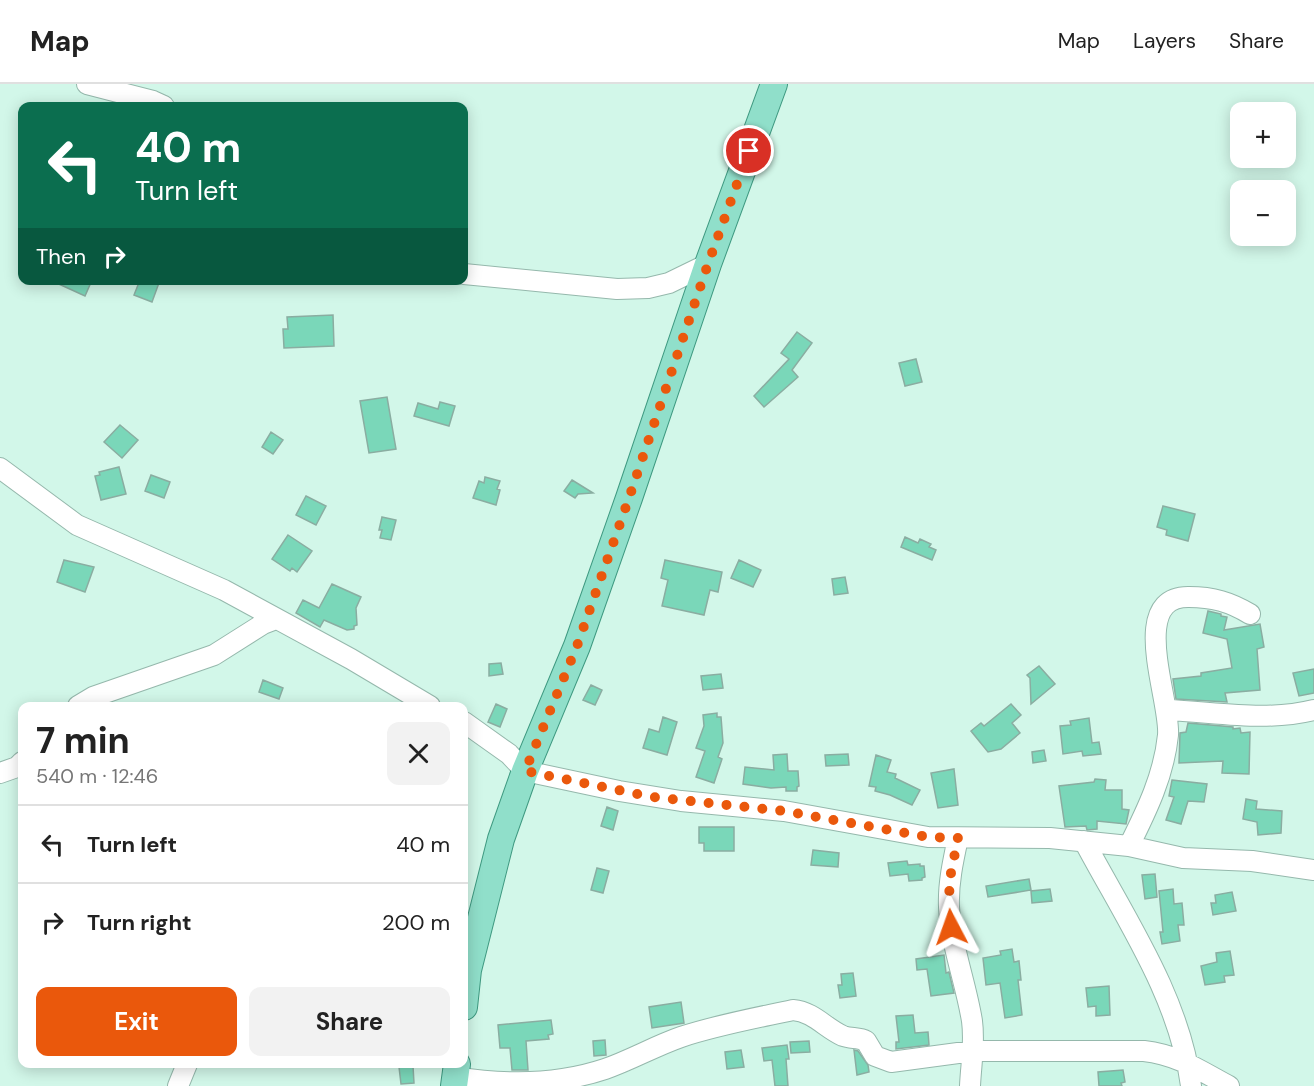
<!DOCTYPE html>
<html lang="en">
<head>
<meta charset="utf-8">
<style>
  :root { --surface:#fff; --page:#f2f2f2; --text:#222; --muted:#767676; --line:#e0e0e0; --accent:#ea580c }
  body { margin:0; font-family:"DM Sans",sans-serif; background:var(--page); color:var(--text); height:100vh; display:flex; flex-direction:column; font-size:22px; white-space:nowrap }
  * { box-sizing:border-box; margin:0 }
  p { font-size:20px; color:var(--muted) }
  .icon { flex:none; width:33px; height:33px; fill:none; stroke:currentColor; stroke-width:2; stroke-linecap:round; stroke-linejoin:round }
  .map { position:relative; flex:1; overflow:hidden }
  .sheet { position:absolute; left:18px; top:618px; width:450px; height:366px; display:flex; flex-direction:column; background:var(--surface); border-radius:12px; box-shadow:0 3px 15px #0003 }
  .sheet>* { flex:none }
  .guide { position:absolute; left:18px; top:18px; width:450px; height:183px; border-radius:12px; box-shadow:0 3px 15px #0003; background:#0b6e4f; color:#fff; overflow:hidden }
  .buttons { position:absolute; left:1230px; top:18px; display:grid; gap:12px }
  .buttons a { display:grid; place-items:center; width:66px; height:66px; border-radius:12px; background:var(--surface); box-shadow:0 3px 15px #0003; font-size:30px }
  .pin { position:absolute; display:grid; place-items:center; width:51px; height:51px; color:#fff; margin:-26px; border:3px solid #fff; border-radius:50%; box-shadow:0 2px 6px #0007 }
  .me { position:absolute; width:66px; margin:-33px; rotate:356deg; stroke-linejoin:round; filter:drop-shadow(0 0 4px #0008) }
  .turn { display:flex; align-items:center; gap:21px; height:126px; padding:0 18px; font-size:27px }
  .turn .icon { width:78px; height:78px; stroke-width:2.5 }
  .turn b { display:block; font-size:42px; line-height:51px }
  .then { display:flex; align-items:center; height:57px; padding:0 18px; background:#0003; gap:12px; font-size:22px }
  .round { display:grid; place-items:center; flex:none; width:63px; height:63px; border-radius:12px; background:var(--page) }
  .headline { display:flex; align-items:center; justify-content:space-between; height:102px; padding:0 18px }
  h1 { font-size:36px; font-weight:700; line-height:45px }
  .button { display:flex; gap:12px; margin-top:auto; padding:12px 18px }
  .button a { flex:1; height:69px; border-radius:12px; background:var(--accent); color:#fff; font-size:24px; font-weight:700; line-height:69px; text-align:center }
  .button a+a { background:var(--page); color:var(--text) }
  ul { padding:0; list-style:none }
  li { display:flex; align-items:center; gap:18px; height:78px; padding:0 18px; border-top:2px solid var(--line) }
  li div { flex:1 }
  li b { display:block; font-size:22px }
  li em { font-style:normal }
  header { display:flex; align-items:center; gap:36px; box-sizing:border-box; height:84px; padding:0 30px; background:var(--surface); border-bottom:2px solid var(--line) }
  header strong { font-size:28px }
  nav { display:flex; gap:33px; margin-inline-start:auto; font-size:21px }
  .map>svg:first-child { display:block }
  .building { fill:#7ad7b9; stroke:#8aada1; stroke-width:1.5 }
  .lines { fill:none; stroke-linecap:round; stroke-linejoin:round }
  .minor-casing { stroke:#95b8ac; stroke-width:22 }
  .major-casing { stroke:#3e9980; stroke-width:28 }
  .minor { stroke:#fff; stroke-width:20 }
  .major { stroke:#90dfca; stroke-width:26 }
  .route { stroke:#ea580c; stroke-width:10; stroke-dasharray:0 18 }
</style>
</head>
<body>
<header>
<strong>Map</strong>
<nav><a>Map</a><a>Layers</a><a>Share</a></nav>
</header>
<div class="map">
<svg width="1314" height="1002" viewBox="0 0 1314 1002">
  <rect width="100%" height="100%" fill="#d2f7e9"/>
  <path class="building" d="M 50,196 L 92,196 L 85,212 Z
    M 140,196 L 160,196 L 152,218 L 134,211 Z
    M 333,231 L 334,262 L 284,264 L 283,245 L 288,245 L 287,233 Z
    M 797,248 L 812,259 L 792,286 L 798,293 L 764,323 L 754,312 L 789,275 L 781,269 Z
    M 916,275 L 922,298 L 905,302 L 899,279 Z
    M 387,313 L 396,365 L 369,369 L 360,317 Z
    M 440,318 L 455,322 L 449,342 L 414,332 L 418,319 L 438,325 Z
    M 120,341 L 138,356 L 122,374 L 104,358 Z
    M 271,348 L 283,356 L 273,370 L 262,363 Z
    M 119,383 L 126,410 L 101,416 L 95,392 L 100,391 L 99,388 Z
    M 151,391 L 170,398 L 164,414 L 145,407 Z
    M 485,393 L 500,397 L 497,405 L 500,406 L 496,421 L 473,414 L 479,397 L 484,399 Z
    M 572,396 L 593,409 L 578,410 L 575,414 L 564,407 Z
    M 306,412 L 326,422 L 316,441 L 296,431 Z
    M 1163,422 L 1195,430 L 1188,457 L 1166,451 L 1167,446 L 1157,443 Z
    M 382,433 L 396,436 L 391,456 L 380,454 L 382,446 L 379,446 Z
    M 288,451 L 312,467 L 297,488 L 292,484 L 290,487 L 272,475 Z
    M 905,453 L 918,459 L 920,455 L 931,460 L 929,463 L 936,466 L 932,476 L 901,463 Z
    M 64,476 L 94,483 L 85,508 L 57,498 Z
    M 665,476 L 722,488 L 718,508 L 710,506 L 704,531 L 662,522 L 668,496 L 661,494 Z
    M 739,476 L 761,486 L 753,503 L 731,494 Z
    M 845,493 L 848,509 L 834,511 L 832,495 Z
    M 332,500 L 361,513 L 356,524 L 357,541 L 354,542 L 354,545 L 347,546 L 324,536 L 320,543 L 296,529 L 303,516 L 319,524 Z
    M 1208,527 L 1221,530 L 1221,532 L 1227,533 L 1224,546 L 1260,540 L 1264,563 L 1257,565 L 1260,606 L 1225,609 L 1227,618 L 1176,615 L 1173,595 L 1201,592 L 1201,589 L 1232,584 L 1227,555 L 1203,549 Z
    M 501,579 L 503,590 L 489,592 L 489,580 Z
    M 1039,582 L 1055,600 L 1031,620 L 1030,594 L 1027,591 Z
    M 1314,585 L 1314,609 L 1299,612 L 1293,589 Z
    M 721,590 L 723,604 L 703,606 L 701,592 Z
    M 263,596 L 283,604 L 279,615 L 259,608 Z
    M 591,601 L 602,606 L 595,621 L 583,616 Z
    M 496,620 L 507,625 L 500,643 L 488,638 Z
    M 1011,620 L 1021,631 L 1012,639 L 1020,649 L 1001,665 L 988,668 L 971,647 L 981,639 L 984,642 Z
    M 717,629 L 717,633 L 721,633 L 723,659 L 718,673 L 722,675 L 714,699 L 696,693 L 705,667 L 696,664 L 704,642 L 703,631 Z
    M 663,633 L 677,638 L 667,671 L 643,664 L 649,645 L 659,648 Z
    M 1089,634 L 1092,659 L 1099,658 L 1101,670 L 1083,672 L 1082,667 L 1063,670 L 1060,642 L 1071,641 L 1070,637 Z
    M 1188,639 L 1233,643 L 1233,645 L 1240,644 L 1241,649 L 1250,648 L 1249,690 L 1222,689 L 1223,677 L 1179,679 L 1180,649 L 1186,648 Z
    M 1044,666 L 1046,677 L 1033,679 L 1032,668 Z
    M 787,670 L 788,687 L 798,687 L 799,702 L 797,703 L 797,707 L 786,707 L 786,703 L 771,704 L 743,700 L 745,683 L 774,686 L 773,671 Z
    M 848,670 L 849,681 L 826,682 L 825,671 Z
    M 876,671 L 891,676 L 887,688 L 896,690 L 895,694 L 920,706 L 912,721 L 890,711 L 875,707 L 876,703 L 869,702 Z
    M 954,685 L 958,721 L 938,724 L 931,689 Z
    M 1095,695 L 1106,696 L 1105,706 L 1122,706 L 1122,725 L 1129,726 L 1126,740 L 1097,737 L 1097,745 L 1087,746 L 1086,742 L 1065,743 L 1059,702 L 1094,698 Z
    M 1172,696 L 1207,700 L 1204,718 L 1188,717 L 1181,740 L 1166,736 L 1174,713 L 1169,712 Z
    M 1246,715 L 1257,717 L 1256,725 L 1282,727 L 1281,749 L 1258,751 L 1257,738 L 1243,735 Z
    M 607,723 L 618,727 L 613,746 L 601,742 Z
    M 699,743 L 734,743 L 734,767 L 704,767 L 704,759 L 699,759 Z
    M 813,766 L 839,769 L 838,783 L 811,781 Z
    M 907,777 L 908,781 L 920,780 L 920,782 L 924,782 L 925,793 L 922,794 L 922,796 L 909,797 L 908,790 L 890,792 L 888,779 Z
    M 597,784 L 609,787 L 603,809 L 591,806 Z
    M 1155,790 L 1157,813 L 1145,815 L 1142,791 Z
    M 1029,795 L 1031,806 L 988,813 L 986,802 Z
    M 1050,805 L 1052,817 L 1032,819 L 1031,807 Z
    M 1173,805 L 1174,820 L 1182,819 L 1184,841 L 1178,841 L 1180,857 L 1162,860 L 1160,848 L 1163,848 L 1159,807 Z
    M 1232,808 L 1236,827 L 1213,831 L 1211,819 L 1216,819 L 1215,811 Z
    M 1012,865 L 1014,878 L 1019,877 L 1021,896 L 1018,896 L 1022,931 L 1005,934 L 1000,899 L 986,901 L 983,874 L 1001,871 L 1000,867 Z
    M 1230,867 L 1234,891 L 1224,892 L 1225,898 L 1205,901 L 1201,882 L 1217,878 L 1216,869 Z
    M 944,871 L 946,889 L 949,888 L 954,909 L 931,912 L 927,885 L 917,886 L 916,875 Z
    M 853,889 L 856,912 L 840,914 L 838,901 L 842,901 L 841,890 Z
    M 1109,902 L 1110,931 L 1096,932 L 1096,922 L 1088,923 L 1086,904 Z
    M 681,918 L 684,939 L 652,944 L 649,923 Z
    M 913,931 L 915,949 L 928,948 L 929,961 L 896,965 L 896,958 L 899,958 L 896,932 Z
    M 551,936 L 553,950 L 548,951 L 549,955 L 526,957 L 528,986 L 512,986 L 510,964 L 500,964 L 498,941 Z
    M 605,956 L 606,971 L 594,972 L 593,957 Z
    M 809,957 L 810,968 L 791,969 L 790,958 Z
    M 787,961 L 789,975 L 786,975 L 788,1002 L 775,1002 L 772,976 L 764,977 L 762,964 Z
    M 741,966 L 744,983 L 727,985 L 725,968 Z
    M 854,966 L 858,967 L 868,981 L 869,988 L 857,991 Z
    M 413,982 L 414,999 L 401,1000 L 399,983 Z
    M 1123,986 L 1125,998 L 1121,999 L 1122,1002 L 1099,1002 L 1098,988 Z"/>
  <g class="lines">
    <g class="minor-casing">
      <path id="minor" d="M 87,0 L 153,17 L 164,22
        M 464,190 L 617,205 L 648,204 L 669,199 L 708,180
        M 0,384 L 77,441 L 224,506 L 351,575 L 430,622
        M 78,622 L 93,613 L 214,571 L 263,540 L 276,535
        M 1167,626 C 1216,628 1266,638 1314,626
        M 464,638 L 509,670 L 525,687 L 619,707 L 681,717 L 784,727 L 928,753 L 1050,754 L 1129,762 L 1183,774 L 1252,777 L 1314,786
        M 0,689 L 17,683 L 22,678
        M 958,754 C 953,777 948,800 949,823 C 951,862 966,899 972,937 C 975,959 971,980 970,1002
        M 1084,757 C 1125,834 1180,914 1191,1002
        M 1129,762 C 1147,726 1164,691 1168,651 C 1171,616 1127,512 1189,513 C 1213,513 1230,518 1250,530
        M 456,993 C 505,1001 557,1001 605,985 C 631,976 655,962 681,953 C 717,941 756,934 793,926 C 814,928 825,944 843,952 C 851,955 859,953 866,957 L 875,972 L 891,978 L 973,967 L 1144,967 C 1178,971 1199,986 1229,1002
        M 178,1002 L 187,980"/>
    </g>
    <g class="major-casing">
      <path id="major" d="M 464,923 L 468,886 L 501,755 L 525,687 L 577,562 L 629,414 L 708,180 L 774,0
        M 454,1002 L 457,980"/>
    </g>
    <use href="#minor" class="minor"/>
    <use href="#major" class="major"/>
  </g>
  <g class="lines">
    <path class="route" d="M 749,67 L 708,180 L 629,414 L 577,562 L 525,687 L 652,713 L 784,727 L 928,753 L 958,754 L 949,799 L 951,843"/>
  </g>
</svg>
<div class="buttons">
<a>+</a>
<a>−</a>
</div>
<div class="pin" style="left:749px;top:67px;background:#d93025"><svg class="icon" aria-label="arrive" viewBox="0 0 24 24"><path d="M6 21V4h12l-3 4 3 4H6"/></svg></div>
<svg class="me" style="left:951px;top:843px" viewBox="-20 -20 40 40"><path d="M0-17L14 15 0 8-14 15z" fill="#ea580c" stroke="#fff" stroke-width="4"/></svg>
<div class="guide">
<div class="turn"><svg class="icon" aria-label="left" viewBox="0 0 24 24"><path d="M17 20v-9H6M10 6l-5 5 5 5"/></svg><div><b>40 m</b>Turn left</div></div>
<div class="then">Then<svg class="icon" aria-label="right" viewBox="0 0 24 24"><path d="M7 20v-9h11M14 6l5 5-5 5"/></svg></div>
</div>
<section class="sheet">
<div class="headline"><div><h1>7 min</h1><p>540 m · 12:46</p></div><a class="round"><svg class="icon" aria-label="close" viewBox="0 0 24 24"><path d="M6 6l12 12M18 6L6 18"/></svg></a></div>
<ul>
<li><svg class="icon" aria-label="left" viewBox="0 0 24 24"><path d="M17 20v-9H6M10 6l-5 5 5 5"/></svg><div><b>Turn left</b></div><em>40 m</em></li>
<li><svg class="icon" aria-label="right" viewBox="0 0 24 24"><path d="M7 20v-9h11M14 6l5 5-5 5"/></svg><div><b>Turn right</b></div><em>200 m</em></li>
</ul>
<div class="button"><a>Exit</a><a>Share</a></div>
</section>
</div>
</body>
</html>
